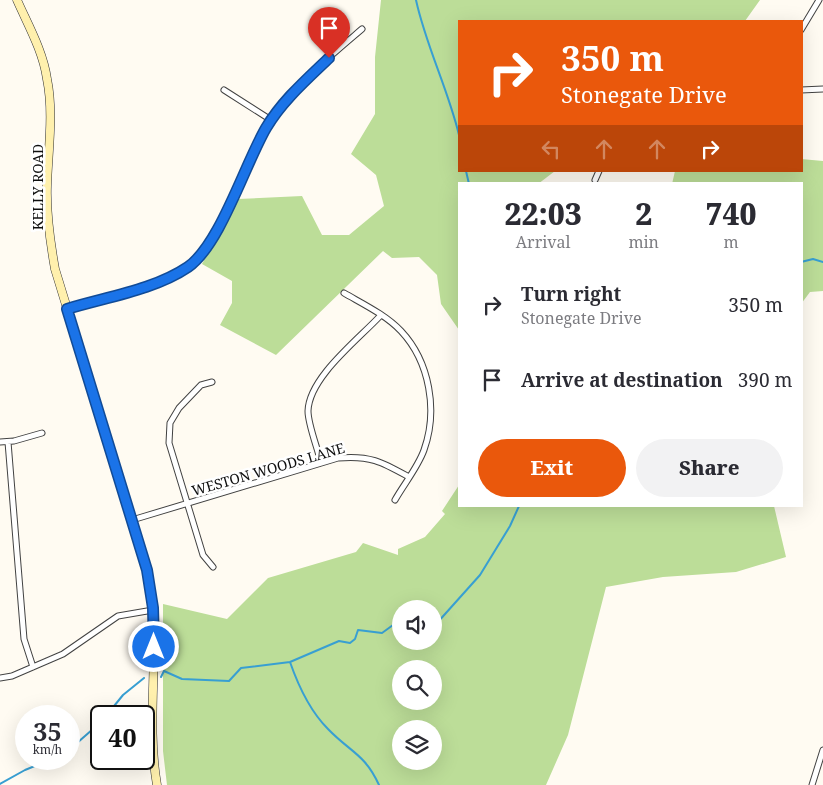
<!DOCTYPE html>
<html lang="en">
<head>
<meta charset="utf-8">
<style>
  :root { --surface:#fff; --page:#f2f2f3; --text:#2b2b33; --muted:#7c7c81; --accent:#ea580c }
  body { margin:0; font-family:"Noto Serif",serif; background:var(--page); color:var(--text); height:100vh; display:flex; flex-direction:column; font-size:19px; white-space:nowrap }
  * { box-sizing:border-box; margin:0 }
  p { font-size:16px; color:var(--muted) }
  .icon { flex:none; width:28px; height:28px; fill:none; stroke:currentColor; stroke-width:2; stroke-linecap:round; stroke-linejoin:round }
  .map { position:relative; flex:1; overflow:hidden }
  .panel { position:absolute; left:458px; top:182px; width:345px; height:325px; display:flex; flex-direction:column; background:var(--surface); border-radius:0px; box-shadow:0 5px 20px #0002 }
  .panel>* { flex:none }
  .guide { position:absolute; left:458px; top:20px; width:345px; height:152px; border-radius:0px; box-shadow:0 5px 20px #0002; background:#ea580c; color:#fff; overflow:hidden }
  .fabs { position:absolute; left:392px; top:600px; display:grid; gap:10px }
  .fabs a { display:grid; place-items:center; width:50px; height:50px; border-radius:50%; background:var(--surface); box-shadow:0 5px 20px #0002; font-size:25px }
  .speed { position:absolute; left:15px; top:705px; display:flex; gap:10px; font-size:25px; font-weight:700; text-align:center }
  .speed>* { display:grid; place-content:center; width:65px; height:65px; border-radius:50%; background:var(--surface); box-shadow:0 5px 20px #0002; line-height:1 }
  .speed small { font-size:12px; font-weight:400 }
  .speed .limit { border:2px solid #111; border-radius:8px; background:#fff; color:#111 }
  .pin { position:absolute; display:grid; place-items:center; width:42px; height:42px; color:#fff; margin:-51px -21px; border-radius:50% 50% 50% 0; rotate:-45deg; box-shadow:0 0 5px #0007 }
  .pin .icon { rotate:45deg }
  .me { position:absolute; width:55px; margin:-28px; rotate:0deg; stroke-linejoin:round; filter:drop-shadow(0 0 4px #0008) }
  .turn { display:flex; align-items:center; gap:18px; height:105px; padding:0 20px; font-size:22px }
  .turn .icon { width:65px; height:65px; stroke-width:2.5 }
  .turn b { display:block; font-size:35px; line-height:42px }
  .lanes { display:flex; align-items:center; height:48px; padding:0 20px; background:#0003; justify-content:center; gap:25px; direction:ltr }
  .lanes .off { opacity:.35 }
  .eta { display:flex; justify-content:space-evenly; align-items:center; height:85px; text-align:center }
  .eta b { font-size:30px; font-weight:800; line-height:35px }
  .primary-button { display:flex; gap:10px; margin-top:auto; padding:10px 20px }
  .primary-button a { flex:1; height:58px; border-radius:30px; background:var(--accent); color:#fff; font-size:20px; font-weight:800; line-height:58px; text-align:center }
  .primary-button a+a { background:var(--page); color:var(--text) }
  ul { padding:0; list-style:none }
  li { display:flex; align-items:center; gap:15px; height:75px; padding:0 20px }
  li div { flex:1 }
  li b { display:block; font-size:19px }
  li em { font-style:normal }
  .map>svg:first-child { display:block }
  .forest { fill:#bcdd98; fill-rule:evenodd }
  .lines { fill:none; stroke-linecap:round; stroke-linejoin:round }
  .stream { stroke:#389fd2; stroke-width:2 }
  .street-casing { stroke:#424242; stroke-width:7 }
  .secondary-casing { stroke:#313131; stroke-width:9 }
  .street { stroke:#fff; stroke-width:5 }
  .secondary { stroke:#fff0ad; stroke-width:8 }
  .route-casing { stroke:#114b97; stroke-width:12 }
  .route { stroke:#1a73e8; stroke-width:9 }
  .labels { text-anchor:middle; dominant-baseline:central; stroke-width:5; stroke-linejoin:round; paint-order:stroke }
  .street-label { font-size:14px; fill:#0f0f0f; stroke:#fff }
</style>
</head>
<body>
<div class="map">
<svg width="823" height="785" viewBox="0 0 823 785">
  <rect width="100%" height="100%" fill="#fffbf2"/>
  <path class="forest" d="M 381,0 L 760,0 L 745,21 L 459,21 L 459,171 L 555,171 L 538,184 L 459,184 L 459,330 L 441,304 L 437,275 L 419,257 L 392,258 L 383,251 L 276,355 L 220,325 L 232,303 L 232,281 L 202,264 L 238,199 L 302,196 L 322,235 L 349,235 L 384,206 L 376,175 L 351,154 L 375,114 L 375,57 Z
    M 801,159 L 823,161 L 823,291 L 810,292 L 801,304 L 801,184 L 672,184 L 675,171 L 801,171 Z
    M 459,485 L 459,506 L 774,506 L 786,557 L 736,572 L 663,577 L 606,587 L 568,735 L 546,785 L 167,785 L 163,751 L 163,604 L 227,619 L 268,578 L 356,552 L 363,543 L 398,555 L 398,549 L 425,537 L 445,514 L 442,511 ZM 401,609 L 434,609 L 434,641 L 401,641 ZM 401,669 L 434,669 L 434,701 L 401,701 ZM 401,729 L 434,729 L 434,761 L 401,761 Z"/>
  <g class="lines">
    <path class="stream" d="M 416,0 C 426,46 448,89 459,135
      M 466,171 L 469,184
      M 801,262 L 813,259 L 823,262
      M 434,623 L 437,623 L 480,575 L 510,526 L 519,506
      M 290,662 C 298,685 311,712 328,729 C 350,752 365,754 379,785
      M 161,677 L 164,671 L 182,679 L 229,681 L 241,668 L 290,662 L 339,641 L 350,643 L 355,639 L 358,630 L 382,633 L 393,625 L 401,630
      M 106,716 L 123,695 L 144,678
      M 69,750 L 101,722
      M 0,784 L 25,770 L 52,759"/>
    <g class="street-casing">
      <path id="street" d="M 801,30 L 819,0
        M 224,90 L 271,120
        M 801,90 L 823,89
        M 595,180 L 599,171
        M 344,293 C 363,304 386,315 401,331 C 430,362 438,411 424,450 C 418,467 404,484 395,500
        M 67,309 C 104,298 161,288 191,265 C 223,239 245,163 267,126 C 291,88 328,58 362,29
        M 212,382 L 201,385 L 179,408 L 170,423 L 169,443 L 203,555 L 213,567
        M 0,442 L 14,441 L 42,433
        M 8,442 L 24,639 L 33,667
        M 321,463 C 318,449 308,425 308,411 C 309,377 359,339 381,315
        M 132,520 L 338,458 C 370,455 382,462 409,477
        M 0,678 L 12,676 L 63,654 L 118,616 L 153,610
        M 812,785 L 823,750"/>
    </g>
    <g class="secondary-casing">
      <path id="secondary" d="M 17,0 C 28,25 43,51 47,79 C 54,113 48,151 47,186 C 46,214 50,241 55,269 L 139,543 C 145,565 152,587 153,610 C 157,668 147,727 157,785"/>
    </g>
    <use href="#street" class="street"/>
    <use href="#secondary" class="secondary"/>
  </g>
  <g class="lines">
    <g class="route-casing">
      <path id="route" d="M 154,647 L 153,608 L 147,570 L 67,309 C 106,297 154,290 188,267 C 220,245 245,164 266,128 C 282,101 306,80 329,58"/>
    </g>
    <use href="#route" class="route"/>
  </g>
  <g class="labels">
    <g class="street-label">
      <text transform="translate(37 187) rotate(-90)">KELLY ROAD</text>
      <text transform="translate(268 469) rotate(-16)">WESTON WOODS LANE</text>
    </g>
  </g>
</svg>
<div class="fabs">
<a><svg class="icon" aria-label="sound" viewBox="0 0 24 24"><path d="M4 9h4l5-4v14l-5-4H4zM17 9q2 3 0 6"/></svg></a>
<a><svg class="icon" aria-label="search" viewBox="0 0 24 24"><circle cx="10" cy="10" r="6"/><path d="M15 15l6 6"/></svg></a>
<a><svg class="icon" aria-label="layers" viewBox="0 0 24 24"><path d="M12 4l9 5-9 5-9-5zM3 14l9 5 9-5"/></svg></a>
</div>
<div class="speed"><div>35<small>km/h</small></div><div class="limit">40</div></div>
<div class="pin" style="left:329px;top:58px;background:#d93025"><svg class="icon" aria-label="arrive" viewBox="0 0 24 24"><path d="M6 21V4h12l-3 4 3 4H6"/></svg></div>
<svg class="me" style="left:154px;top:647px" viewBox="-20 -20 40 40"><circle r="17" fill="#1a73e8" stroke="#fff" stroke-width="3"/><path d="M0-11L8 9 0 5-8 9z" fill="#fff"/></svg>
<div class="guide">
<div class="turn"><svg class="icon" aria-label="right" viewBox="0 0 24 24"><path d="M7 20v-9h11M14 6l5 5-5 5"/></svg><div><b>350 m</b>Stonegate Drive</div></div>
<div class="lanes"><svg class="icon off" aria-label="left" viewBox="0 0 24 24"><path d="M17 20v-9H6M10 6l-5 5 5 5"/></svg><svg class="icon off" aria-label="ahead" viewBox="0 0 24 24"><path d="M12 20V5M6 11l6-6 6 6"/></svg><svg class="icon off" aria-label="ahead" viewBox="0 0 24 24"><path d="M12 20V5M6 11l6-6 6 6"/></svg><svg class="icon" aria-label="right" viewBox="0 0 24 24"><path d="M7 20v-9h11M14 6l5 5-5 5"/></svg></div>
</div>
<section class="panel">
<div class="eta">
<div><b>22:03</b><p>Arrival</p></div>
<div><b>2</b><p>min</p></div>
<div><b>740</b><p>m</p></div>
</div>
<ul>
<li><svg class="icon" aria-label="right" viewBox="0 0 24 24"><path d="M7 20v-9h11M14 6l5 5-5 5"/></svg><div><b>Turn right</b><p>Stonegate Drive</p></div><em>350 m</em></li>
<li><svg class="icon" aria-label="arrive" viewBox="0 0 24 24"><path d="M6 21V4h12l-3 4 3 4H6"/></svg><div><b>Arrive at destination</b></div><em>390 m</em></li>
</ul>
<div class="primary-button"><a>Exit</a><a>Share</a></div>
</section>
</div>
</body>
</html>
